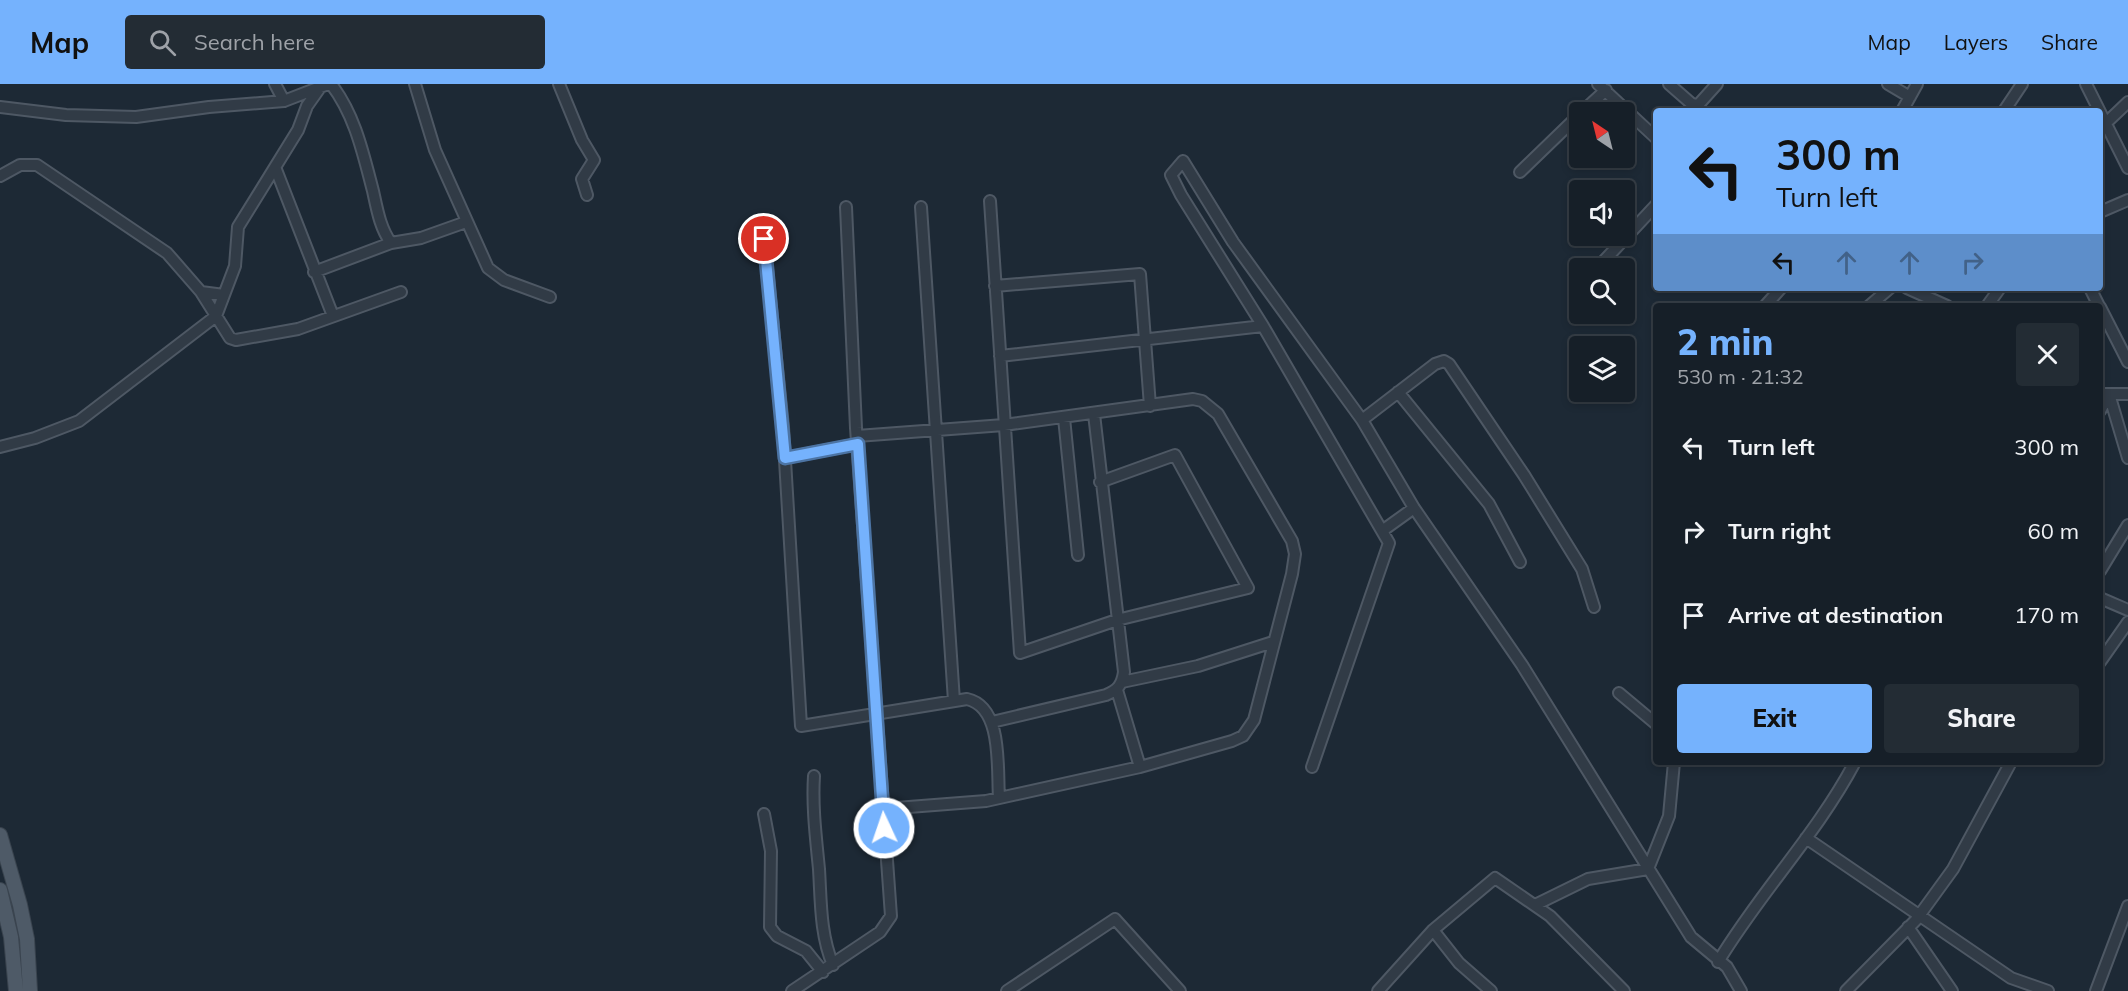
<!DOCTYPE html>
<html lang="en">
<head>
<meta charset="utf-8">
<style>
  :root { --surface:#161f28; --page:#232c34; --text:#f1f3f6; --muted:#9ea2a8; --line:#353d45; --accent:#75b2fd }
  body { margin:0; font-family:Mulish,sans-serif; background:var(--page); color:var(--text); height:100vh; display:flex; flex-direction:column; font-size:22px; white-space:nowrap }
  * { box-sizing:border-box; margin:0 }
  p { font-size:20px; color:var(--muted) }
  .icon { flex:none; width:33px; height:33px; fill:none; stroke:currentColor; stroke-width:2; stroke-linecap:round; stroke-linejoin:round }
  .map { position:relative; flex:1; overflow:hidden }
  .panel { position:absolute; left:1653px; top:219px; width:450px; height:462px; display:flex; flex-direction:column; background:var(--surface); border-radius:6px; box-shadow:0 3px 9px #0003,0 0 0 2px var(--line) }
  .panel>* { flex:none }
  .banner { position:absolute; left:1653px; top:24px; width:450px; height:183px; border-radius:6px; box-shadow:0 3px 9px #0003,0 0 0 2px var(--line); background:#75b2fd; color:#111; overflow:hidden }
  .needle { width:39px; rotate:325deg }
  .tools { position:absolute; left:1569px; top:18px; display:grid; gap:12px }
  .tools a { display:grid; place-items:center; width:66px; height:66px; border-radius:6px; background:var(--surface); box-shadow:0 3px 9px #0003,0 0 0 2px var(--line); font-size:30px }
  .pin { position:absolute; display:grid; place-items:center; width:51px; height:51px; color:#fff; margin:-26px; border:3px solid #fff; border-radius:50%; box-shadow:0 2px 6px #0007 }
  .me { position:absolute; width:66px; margin:-33px; rotate:357deg; stroke-linejoin:round; filter:drop-shadow(0 0 4px #0008) }
  .turn { display:flex; align-items:center; gap:21px; height:126px; padding:0 24px; font-size:27px }
  .turn .icon { width:78px; height:78px; stroke-width:2.5 }
  .turn b { display:block; font-size:42px; line-height:51px }
  .lanes { display:flex; align-items:center; height:57px; padding:0 24px; background:#0003; justify-content:center; gap:30px; direction:ltr }
  .lanes .off { opacity:.35 }
  .round { display:grid; place-items:center; flex:none; width:63px; height:63px; border-radius:6px; background:var(--page) }
  .overview { display:flex; align-items:center; justify-content:space-between; height:102px; padding:0 24px }
  h1 { font-size:36px; font-weight:800; line-height:45px; color:var(--accent) }
  .button { display:flex; gap:12px; margin-top:auto; padding:12px 24px }
  .button a { flex:1; height:69px; border-radius:6px; background:var(--accent); color:#111; font-size:24px; font-weight:800; line-height:69px; text-align:center }
  .button a+a { background:var(--page); color:var(--text) }
  ul { padding:0; list-style:none }
  li { display:flex; align-items:center; gap:18px; height:84px; padding:0 24px }
  li div { flex:1 }
  li b { display:block; font-size:22px }
  li em { font-style:normal }
  header { display:flex; align-items:center; gap:36px; box-sizing:border-box; height:84px; padding:0 30px; background:var(--accent); color:#111 }
  header strong { font-size:28px }
  nav { display:flex; gap:33px; margin-inline-start:auto; font-size:21px }
  .search { width:420px; height:54px; background:var(--page); display:flex; align-items:center; gap:15px; box-sizing:border-box; padding:0 21px; border-radius:6px; color:var(--muted); font-size:22px }
  .map>svg:first-child { display:block }
  .lines { fill:none; stroke-linecap:round; stroke-linejoin:round }
  .minor-casing { stroke:#4e5864; stroke-width:14 }
  .major-casing { stroke:#3a444f; stroke-width:16 }
  .minor { stroke:#313b46; stroke-width:10 }
  .major { stroke:#4e5a67; stroke-width:14 }
  .route-casing { stroke:#4c74a4; stroke-width:15 }
  .route { stroke:#75b2fd; stroke-width:10 }
</style>
</head>
<body>
<header>
<strong>Map</strong>
<div class="search"><svg class="icon" aria-label="search" viewBox="0 0 24 24"><circle cx="10" cy="10" r="6"/><path d="M15 15l6 6"/></svg>Search here</div>
<nav><a>Map</a><a>Layers</a><a>Share</a></nav>
</header>
<div class="map">
<svg width="2128" height="907" viewBox="0 0 2128 907">
  <rect width="100%" height="100%" fill="#1d2935"/>
  <g class="lines">
    <g class="minor-casing">
      <path id="minor" d="M 275,0 L 284,17
        M 331,0 C 355,31 363,69 373,107 C 377,125 380,144 391,159 L 421,154 L 466,138
        M 415,0 L 435,66 L 488,184 L 504,196 L 550,213
        M 559,0 L 582,56 L 594,76 L 582,95 L 587,111
        M 1598,0 L 1656,54
        M 1669,0 L 1693,21 L 1699,20 L 1717,0
        M 1888,0 L 1910,13
        M 2086,0 L 2128,84
        M 0,23 L 66,31 L 136,33 L 209,23 L 284,17 L 328,0
        M 1902,27 L 1917,0
        M 2004,27 L 2022,0
        M 1582,28 L 1606,6
        M 2106,39 L 2128,18
        M 275,83 L 333,232
        M 1520,88 L 1580,30
        M 0,92 L 20,81 L 37,81 L 167,169 L 201,208 L 230,254 L 236,256 L 298,245 L 401,208
        M 990,117 L 1020,569 L 1117,536 L 1248,504 L 1175,371 L 1100,398
        M 921,123 L 954,617
        M 2100,128 L 2128,116
        M 764,155 L 783,343 L 801,642 L 967,615 C 1003,623 997,684 999,714
        M 1601,180 L 1656,121
        M 314,188 L 391,159
        M 995,202 L 1140,190 L 1150,322
        M 1907,204 L 1947,222
        M 2090,204 L 2099,222
        M 201,208 L 224,211
        M 1765,222 L 1781,204
        M 1869,222 L 1890,204
        M 1987,222 L 2000,204
        M 2100,223 L 2128,278
        M 1000,272 L 1263,242
        M 1398,308 L 1489,420 L 1520,478
        M 2100,310 L 2128,310
        M 2109,310 L 2128,374
        M 2100,327 L 2109,310
        M 1064,334 L 1078,471
        M 1362,336 L 1435,280 L 1444,277 L 1449,280 L 1524,391 L 1582,485 L 1594,523
        M 857,352 L 1004,341 L 1193,315 L 1202,317 L 1218,330 L 1292,457 L 1295,470 L 1292,490 L 1254,636 L 1243,652 L 1232,657 L 1140,683 L 986,717 L 883,725
        M 0,363 L 35,354 L 79,337 L 216,232 L 235,182 L 238,143 L 298,46 L 307,22 L 319,5
        M 785,374 L 858,360
        M 1382,447 L 1414,424
        M 2100,487 L 2128,441
        M 2100,514 L 2128,526
        M 2100,578 L 2128,538
        M 1122,598 L 1198,582 L 1273,558
        M 1117,606 L 1140,683
        M 1619,609 L 1656,640
        M 992,638 L 1106,611 C 1118,606 1122,601 1124,588 L 1094,330
        M 1312,683 L 1389,459 L 1263,242 L 1181,111 L 1171,91 L 1183,77 L 1233,158 L 1362,336 L 1414,424 L 1522,581 L 1691,853 L 1727,883 L 1741,907
        M 814,692 C 812,723 816,754 819,785 C 821,817 820,850 833,881
        M 764,730 L 771,767 L 770,843 L 777,852 L 806,867 L 823,888
        M 1806,754 L 2011,894 L 2048,907
        M 1535,821 L 1588,795 L 1648,785 L 1669,732 L 1674,678
        M 1908,843 L 1952,907
        M 1433,846 L 1459,879 L 1491,907
        M 1718,878 C 1760,808 1817,750 1855,678
        M 792,907 L 880,848 L 891,832 L 856,344 L 846,123
        M 1007,907 L 1115,835 L 1180,907
        M 1378,907 L 1433,846 L 1495,794 L 1550,832 L 1624,907
        M 1846,907 L 1916,836 L 1953,785 L 2011,678
        M 2096,907 L 2128,822"/>
    </g>
    <g class="major-casing">
      <path id="major" d="M 0,751 L 20,821 L 27,855 L 30,907
        M 0,806 L 11,853 L 16,907"/>
    </g>
    <use href="#minor" class="minor"/>
    <use href="#major" class="major"/>
  </g>
  <g class="lines">
    <g class="route-casing">
      <path id="route" d="M 764,155 L 785,374 L 858,360 L 884,744"/>
    </g>
    <use href="#route" class="route"/>
  </g>
</svg>
<div class="tools">
<a><svg class="needle" viewBox="-14 -14 28 28"><path d="M0-13l5 13h-10z" fill="#e53935"/><path d="M0 13l5-13h-10z" fill="#9ea2a8"/></svg></a>
<a><svg class="icon" aria-label="sound" viewBox="0 0 24 24"><path d="M4 9h4l5-4v14l-5-4H4zM17 9q2 3 0 6"/></svg></a>
<a><svg class="icon" aria-label="search" viewBox="0 0 24 24"><circle cx="10" cy="10" r="6"/><path d="M15 15l6 6"/></svg></a>
<a><svg class="icon" aria-label="layers" viewBox="0 0 24 24"><path d="M12 4l9 5-9 5-9-5zM3 14l9 5 9-5"/></svg></a>
</div>
<div class="pin" style="left:764px;top:155px;background:#d93025"><svg class="icon" aria-label="arrive" viewBox="0 0 24 24"><path d="M6 21V4h12l-3 4 3 4H6"/></svg></div>
<svg class="me" style="left:884px;top:744px" viewBox="-20 -20 40 40"><circle r="17" fill="#75b2fd" stroke="#fff" stroke-width="3"/><path d="M0-11L8 9 0 5-8 9z" fill="#fff"/></svg>
<div class="banner">
<div class="turn"><svg class="icon" aria-label="left" viewBox="0 0 24 24"><path d="M17 20v-9H6M10 6l-5 5 5 5"/></svg><div><b>300 m</b>Turn left</div></div>
<div class="lanes"><svg class="icon" aria-label="left" viewBox="0 0 24 24"><path d="M17 20v-9H6M10 6l-5 5 5 5"/></svg><svg class="icon off" aria-label="ahead" viewBox="0 0 24 24"><path d="M12 20V5M6 11l6-6 6 6"/></svg><svg class="icon off" aria-label="ahead" viewBox="0 0 24 24"><path d="M12 20V5M6 11l6-6 6 6"/></svg><svg class="icon off" aria-label="right" viewBox="0 0 24 24"><path d="M7 20v-9h11M14 6l5 5-5 5"/></svg></div>
</div>
<section class="panel">
<div class="overview"><div><h1>2 min</h1><p>530 m · 21:32</p></div><a class="round"><svg class="icon" aria-label="close" viewBox="0 0 24 24"><path d="M6 6l12 12M18 6L6 18"/></svg></a></div>
<ul>
<li><svg class="icon" aria-label="left" viewBox="0 0 24 24"><path d="M17 20v-9H6M10 6l-5 5 5 5"/></svg><div><b>Turn left</b></div><em>300 m</em></li>
<li><svg class="icon" aria-label="right" viewBox="0 0 24 24"><path d="M7 20v-9h11M14 6l5 5-5 5"/></svg><div><b>Turn right</b></div><em>60 m</em></li>
<li><svg class="icon" aria-label="arrive" viewBox="0 0 24 24"><path d="M6 21V4h12l-3 4 3 4H6"/></svg><div><b>Arrive at destination</b></div><em>170 m</em></li>
</ul>
<div class="button"><a>Exit</a><a>Share</a></div>
</section>
</div>
</body>
</html>
